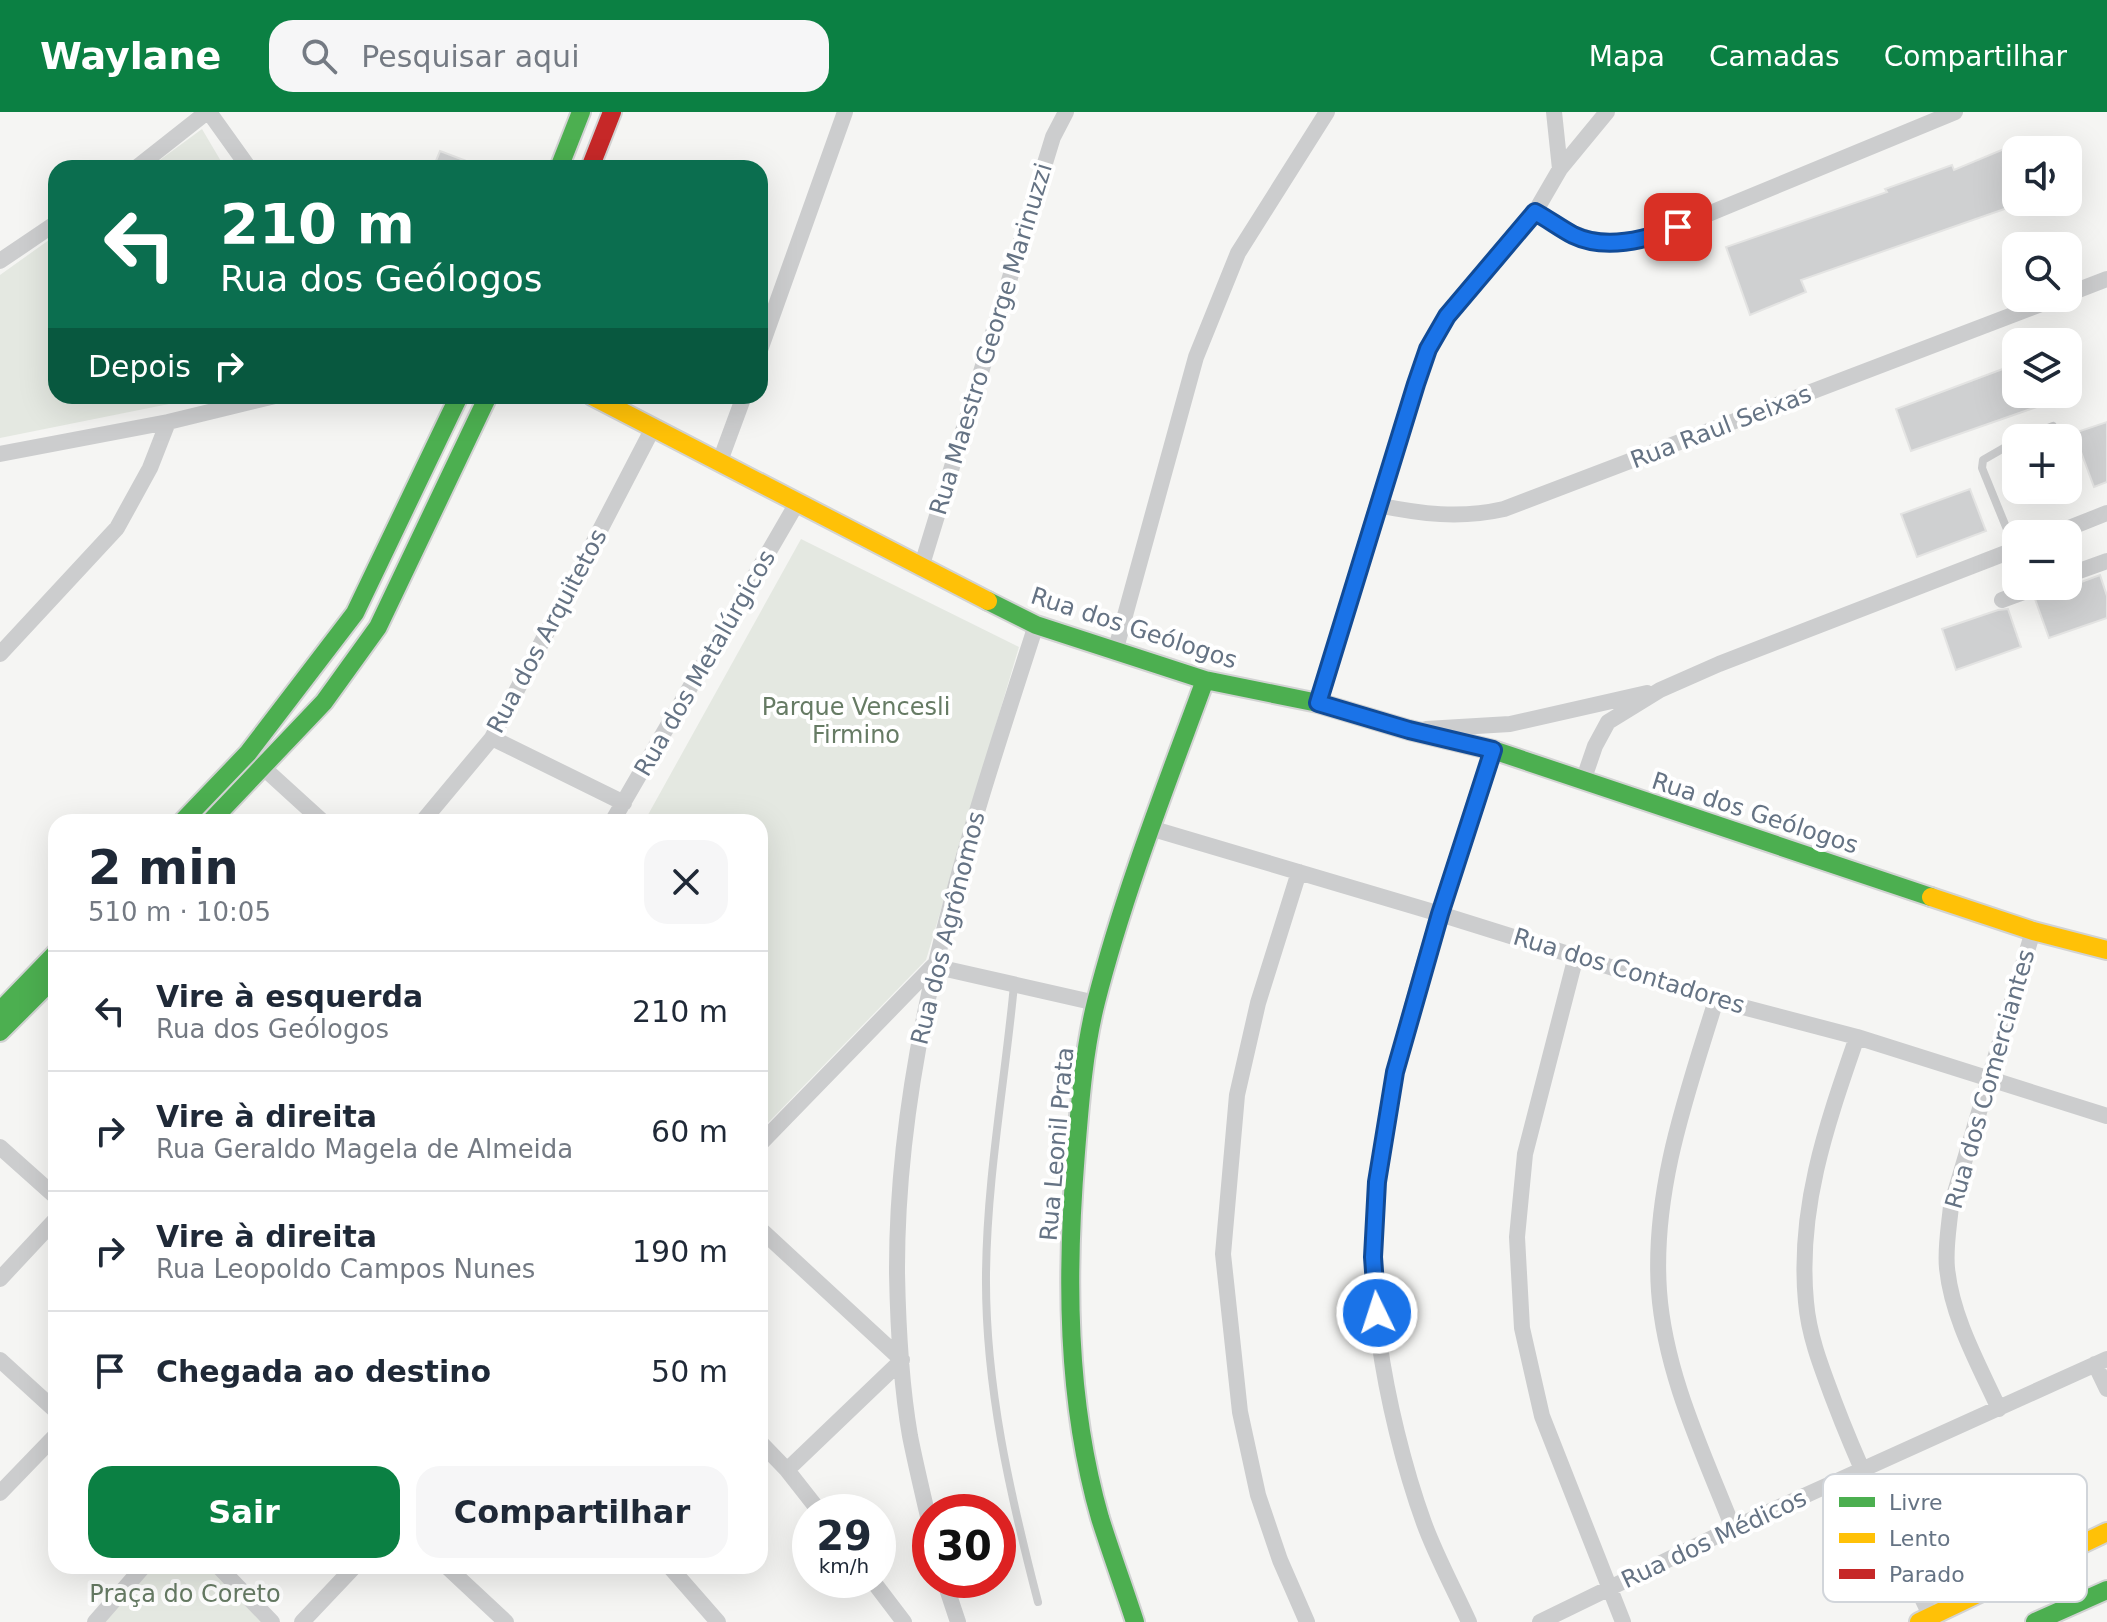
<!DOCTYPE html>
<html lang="pt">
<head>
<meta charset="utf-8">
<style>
  :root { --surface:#fff; --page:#f6f6f7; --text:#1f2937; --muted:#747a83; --line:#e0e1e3; --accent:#0b8043 }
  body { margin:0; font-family:"DejaVu Sans",sans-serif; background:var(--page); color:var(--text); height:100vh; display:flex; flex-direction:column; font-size:30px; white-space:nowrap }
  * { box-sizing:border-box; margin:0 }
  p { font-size:26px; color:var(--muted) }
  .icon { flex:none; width:44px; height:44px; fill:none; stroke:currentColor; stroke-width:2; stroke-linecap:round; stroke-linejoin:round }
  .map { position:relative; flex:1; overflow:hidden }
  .details { position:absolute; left:48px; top:702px; width:720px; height:760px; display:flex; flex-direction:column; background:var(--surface); border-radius:24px; box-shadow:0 8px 32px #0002 }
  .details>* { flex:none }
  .banner { position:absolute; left:48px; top:48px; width:720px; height:244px; border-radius:24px; box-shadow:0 8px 32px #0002; background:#0b6e4f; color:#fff; overflow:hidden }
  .controls { position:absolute; left:2002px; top:24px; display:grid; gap:16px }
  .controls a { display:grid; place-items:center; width:80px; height:80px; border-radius:16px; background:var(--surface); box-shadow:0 8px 32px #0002; font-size:40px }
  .speed { position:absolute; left:792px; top:1382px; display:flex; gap:16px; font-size:40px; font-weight:700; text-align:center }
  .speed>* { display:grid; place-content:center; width:104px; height:104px; border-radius:50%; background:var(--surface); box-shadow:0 8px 32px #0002; line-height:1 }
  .speed small { font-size:20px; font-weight:400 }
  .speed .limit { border:12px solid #d22; background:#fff; color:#111 }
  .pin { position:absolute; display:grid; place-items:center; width:68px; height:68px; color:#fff; margin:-34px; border-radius:16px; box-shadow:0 4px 12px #0006 }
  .me { position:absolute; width:88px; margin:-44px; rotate:356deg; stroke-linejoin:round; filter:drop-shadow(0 0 6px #0008) }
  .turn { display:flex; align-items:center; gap:28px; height:168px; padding:0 40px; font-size:36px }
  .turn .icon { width:104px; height:104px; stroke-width:2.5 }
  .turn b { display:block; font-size:56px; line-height:68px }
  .then { display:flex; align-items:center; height:76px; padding:0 40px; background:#0003; gap:16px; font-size:30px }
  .round { display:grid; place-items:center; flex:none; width:84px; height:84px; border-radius:24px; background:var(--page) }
  .head { display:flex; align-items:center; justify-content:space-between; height:136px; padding:0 40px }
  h1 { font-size:48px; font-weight:600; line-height:60px }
  .primary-button { display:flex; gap:16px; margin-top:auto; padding:16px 40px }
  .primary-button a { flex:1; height:92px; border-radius:24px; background:var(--accent); color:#fff; font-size:32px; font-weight:600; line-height:92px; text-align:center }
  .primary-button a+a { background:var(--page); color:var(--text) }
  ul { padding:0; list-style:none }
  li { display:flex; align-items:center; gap:24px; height:120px; padding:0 40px; border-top:2px solid var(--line) }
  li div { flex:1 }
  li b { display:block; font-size:30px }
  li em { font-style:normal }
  header { display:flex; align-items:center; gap:48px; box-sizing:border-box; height:112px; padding:0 40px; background:var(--accent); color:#fff }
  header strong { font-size:38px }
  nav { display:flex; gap:44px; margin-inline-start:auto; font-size:28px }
  .search { width:560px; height:72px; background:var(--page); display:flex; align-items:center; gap:20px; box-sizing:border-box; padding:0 28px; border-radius:24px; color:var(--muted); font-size:30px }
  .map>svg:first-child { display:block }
  .green { fill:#e4e8e1 }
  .building { fill:#cfd0d1; stroke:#e4e4e3; stroke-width:2 }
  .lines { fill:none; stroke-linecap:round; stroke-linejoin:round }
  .fast-casing { stroke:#d2d3d3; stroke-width:22 }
  .slow-casing { stroke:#d2d3d3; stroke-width:22 }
  .jam-casing { stroke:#d2d3d3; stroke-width:22 }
  .lane { stroke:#cccdce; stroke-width:8 }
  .street { stroke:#cccdce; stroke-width:16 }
  .fast { stroke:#4caf50; stroke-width:18 }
  .slow { stroke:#ffc107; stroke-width:18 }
  .jam { stroke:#c62828; stroke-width:18 }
  .route-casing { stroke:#114b97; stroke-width:20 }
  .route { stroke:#1a73e8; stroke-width:14 }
  .labels { text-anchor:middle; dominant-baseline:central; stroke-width:8; stroke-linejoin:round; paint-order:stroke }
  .street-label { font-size:24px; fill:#657384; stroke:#fff }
  .park-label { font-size:24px; fill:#667b64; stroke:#fff }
  .key { fill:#fff; stroke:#d1d5da; stroke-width:2 }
  .key-label { font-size:22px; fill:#657384 }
</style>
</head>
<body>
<header>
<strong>Waylane</strong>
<div class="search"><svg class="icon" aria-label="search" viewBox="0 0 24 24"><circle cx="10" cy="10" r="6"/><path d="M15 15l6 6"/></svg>Pesquisar aqui</div>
<nav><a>Mapa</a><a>Camadas</a><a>Compartilhar</a></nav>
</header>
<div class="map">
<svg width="2107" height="1510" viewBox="0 0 2107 1510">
  <rect width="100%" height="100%" fill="#f5f5f3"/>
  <path class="green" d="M 202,17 L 225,56 L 149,56 Z
    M 56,123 L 56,284 L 188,284 L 189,288 L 0,326 L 0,163 Z
    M 801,427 L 1019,535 L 926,848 L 760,1019 L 760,710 L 644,710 Z
    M 144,1454 L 221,1454 L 278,1510 L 95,1510 Z"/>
  <path class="building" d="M 2016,32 L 2016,93 L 1801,168 L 1806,180 L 1750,203 L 1726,135 L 1887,80 L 1885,77 L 1952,53 L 1954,58 Z
    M 440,39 L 482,55 L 482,56 L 433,56 Z
    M 2016,252 L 2016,282 L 2067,282 L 2068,284 L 1911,339 L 1896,297 Z
    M 2107,310 L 2107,370 L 2094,375 L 2074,321 Z
    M 1970,377 L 1986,419 L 1917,445 L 1901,402 Z
    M 2100,463 L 2107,484 L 2107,506 L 2049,526 L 2035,487 Z
    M 2008,497 L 2021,535 L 1956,558 L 1942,517 L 1998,498 Z"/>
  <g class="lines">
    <g class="fast-casing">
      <path id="fast" d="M 559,56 L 581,0
        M 988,489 L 1036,513 L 1205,568 L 1318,591 L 1409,618 L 1493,638 L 1931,785
        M 182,710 L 248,641 L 355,501 L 459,284
        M 210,710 L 324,590 L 378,515 L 488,284
        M 0,899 L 56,841
        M 0,920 L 56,864
        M 1135,1510 C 1124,1476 1111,1441 1100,1406 C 1066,1288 1066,1162 1076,1040 C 1080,990 1084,938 1096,890 C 1124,780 1166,674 1205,568
        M 2035,1510 L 2107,1478"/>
    </g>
    <g class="slow-casing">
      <path id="slow" d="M 592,284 L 988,489
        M 1931,785 L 2033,819 L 2107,838
        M 1919,1510 L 2107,1420"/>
    </g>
    <g class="jam-casing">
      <path id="jam" d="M 590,56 L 612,0"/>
    </g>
    <path class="lane" d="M 2023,326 L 2053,314
      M 2015,437 L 1982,356 L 1983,348 L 2016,329
      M 1014,873 C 1005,969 987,1065 986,1162 C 985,1274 1010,1382 1038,1490"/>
    <path class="street" d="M 209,0 L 249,56
      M 1554,0 L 1560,57
      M 136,56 L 207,0
      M 1535,100 C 1582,128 1594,134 1650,126 L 1955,0
      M 0,149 L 56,111
      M 2068,182 L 2107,167
      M 760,238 L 845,0
      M 0,342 L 168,310 L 275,284
      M 720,349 L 744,284
      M 1377,393 C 1421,402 1460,407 1504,397 L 2057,186
      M 2054,422 L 2107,401
      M 921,456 L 1053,25 L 1066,0
      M 2068,463 L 2107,449
      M 2002,488 L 2040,474
      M 1115,540 L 1196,245 L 1238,141 L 1327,0
      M 0,542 L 117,416 L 150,356 L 168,310
      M 1318,591 L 1377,393 L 1428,237 L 1447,204 L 1535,100 L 1560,57 L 1607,0
      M 1426,617 L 1510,612 L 1647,581
      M 492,626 L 624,691
      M 256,649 L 323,710
      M 1583,669 L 1595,634 L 1608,610 L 1660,578 L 1719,552 L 2016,437
      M 422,710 L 492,626 L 653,316
      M 612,710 L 797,391
      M 1150,716 L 1440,802 L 1716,888 L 1857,925 L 2107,1004
      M 1299,760 L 1258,891 L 1237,983 L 1223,1142 L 1240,1300 L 1258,1383 L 1280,1448 L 1307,1510
      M 1576,844 L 1525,1042 L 1517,1125 L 1522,1216 L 1542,1304 L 1623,1510
      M 933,854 L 1096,891
      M 1716,888 C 1687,982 1652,1078 1659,1179 C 1665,1262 1703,1340 1733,1416
      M 1857,925 C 1827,1012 1797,1096 1806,1190 C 1809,1225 1822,1257 1834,1289 C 1862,1363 1897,1433 1931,1505
      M 760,1032 L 932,855
      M 0,1035 L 56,1085
      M 760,1117 L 902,1248
      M 0,1167 L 56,1107
      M 0,1248 L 56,1299
      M 2095,1252 L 2107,1277
      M 1999,1297 C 1979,1253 1952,1206 1947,1156 C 1945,1136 1949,1115 1951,1094 L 2033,819
      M 760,1330 L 787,1358 L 820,1400
      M 787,1358 L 902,1248
      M 0,1381 L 56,1323
      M 930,1413 C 923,1383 916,1354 910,1324 C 901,1272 898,1214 897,1161 C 896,936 968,724 1036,513
      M 218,1454 L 272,1510
      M 446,1454 L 506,1510
      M 669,1454 L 718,1510
      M 872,1468 L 904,1510
      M 944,1468 L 958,1510
      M 95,1510 L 144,1454
      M 302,1510 L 355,1454
      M 1469,1510 C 1454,1477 1436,1444 1424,1411 C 1404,1356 1387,1286 1379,1228 C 1351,1031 1433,823 1493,638
      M 1540,1510 L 1733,1416 L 2107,1247"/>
    <use href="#fast" class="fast"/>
    <use href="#slow" class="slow"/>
    <use href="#jam" class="jam"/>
  </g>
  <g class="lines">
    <g class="route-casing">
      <path id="route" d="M 1377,1201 L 1373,1145 L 1377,1070 L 1395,960 L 1440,802 L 1493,638 L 1409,618 L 1318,591 L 1416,272 L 1428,237 L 1447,204 L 1535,100 C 1548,107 1560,116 1573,123 C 1606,139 1646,128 1678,115"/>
    </g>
    <use href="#route" class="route"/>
  </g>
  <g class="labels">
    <g class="street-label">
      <text transform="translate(991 227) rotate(-73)">Rua Maestro George Marinuzzi</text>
      <text transform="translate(1721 315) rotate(-21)">Rua Raul Seixas</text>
      <text transform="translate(1134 516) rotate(18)">Rua dos Geólogos</text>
      <text transform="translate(547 519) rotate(-62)">Rua dos Arquitetos</text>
      <text transform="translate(705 551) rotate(-60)">Rua dos Metalúrgicos</text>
      <text transform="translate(1755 701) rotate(18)">Rua dos Geólogos</text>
      <text transform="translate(948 816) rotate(-76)">Rua dos Agrônomos</text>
      <text transform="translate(1629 859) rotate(17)">Rua dos Contadores</text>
      <text transform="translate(1990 967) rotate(-74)">Rua dos Comerciantes</text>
      <text transform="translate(1057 1032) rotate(-85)">Rua Leonil Prata</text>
      <text transform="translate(1714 1427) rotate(-25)">Rua dos Médicos</text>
    </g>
    <g class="park-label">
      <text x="856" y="595">Parque Vencesli<tspan x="856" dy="28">Firmino</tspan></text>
      <text x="185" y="1482">Praça do Coreto</text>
    </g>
  </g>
  <rect x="1823" y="1362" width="264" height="128" rx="12" class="key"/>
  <rect x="1839" y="1385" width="36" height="10" fill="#4caf50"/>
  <rect x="1839" y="1421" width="36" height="10" fill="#ffc107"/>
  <rect x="1839" y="1457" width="36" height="10" fill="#c62828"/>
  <g class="key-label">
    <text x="1889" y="1398">Livre</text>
    <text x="1889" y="1434">Lento</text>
    <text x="1889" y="1470">Parado</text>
  </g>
</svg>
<div class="controls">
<a><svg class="icon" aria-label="sound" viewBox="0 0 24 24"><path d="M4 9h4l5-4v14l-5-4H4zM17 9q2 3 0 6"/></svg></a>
<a><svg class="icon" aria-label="search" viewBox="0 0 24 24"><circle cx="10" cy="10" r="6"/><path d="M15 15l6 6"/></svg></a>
<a><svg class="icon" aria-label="layers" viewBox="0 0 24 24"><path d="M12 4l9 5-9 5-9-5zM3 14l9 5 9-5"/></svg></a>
<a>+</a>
<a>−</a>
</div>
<div class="speed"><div>29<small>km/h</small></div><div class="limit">30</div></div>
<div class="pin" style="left:1678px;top:115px;background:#d93025"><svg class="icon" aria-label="arrive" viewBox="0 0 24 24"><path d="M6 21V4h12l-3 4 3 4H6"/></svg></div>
<svg class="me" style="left:1377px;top:1201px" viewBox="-20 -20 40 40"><circle r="17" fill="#1a73e8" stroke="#fff" stroke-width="3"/><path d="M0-11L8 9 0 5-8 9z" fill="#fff"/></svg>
<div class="banner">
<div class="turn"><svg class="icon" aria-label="left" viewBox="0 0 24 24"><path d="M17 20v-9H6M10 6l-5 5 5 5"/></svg><div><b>210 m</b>Rua dos Geólogos</div></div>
<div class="then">Depois<svg class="icon" aria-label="right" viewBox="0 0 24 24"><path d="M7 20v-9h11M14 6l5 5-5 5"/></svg></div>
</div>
<section class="details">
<div class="head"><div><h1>2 min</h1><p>510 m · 10:05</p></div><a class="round"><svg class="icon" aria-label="close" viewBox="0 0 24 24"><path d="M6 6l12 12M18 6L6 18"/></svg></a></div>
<ul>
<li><svg class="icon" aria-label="left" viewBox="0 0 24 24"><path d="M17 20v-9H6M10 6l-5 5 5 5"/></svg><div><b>Vire à esquerda</b><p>Rua dos Geólogos</p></div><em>210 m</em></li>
<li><svg class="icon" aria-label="right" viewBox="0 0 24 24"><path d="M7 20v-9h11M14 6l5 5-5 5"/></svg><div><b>Vire à direita</b><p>Rua Geraldo Magela de Almeida</p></div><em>60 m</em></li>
<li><svg class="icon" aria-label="right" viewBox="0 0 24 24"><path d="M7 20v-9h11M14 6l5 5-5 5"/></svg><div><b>Vire à direita</b><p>Rua Leopoldo Campos Nunes</p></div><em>190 m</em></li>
<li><svg class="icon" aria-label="arrive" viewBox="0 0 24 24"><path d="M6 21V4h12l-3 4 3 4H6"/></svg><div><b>Chegada ao destino</b></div><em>50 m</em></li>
</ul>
<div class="primary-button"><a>Sair</a><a>Compartilhar</a></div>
</section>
</div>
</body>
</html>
